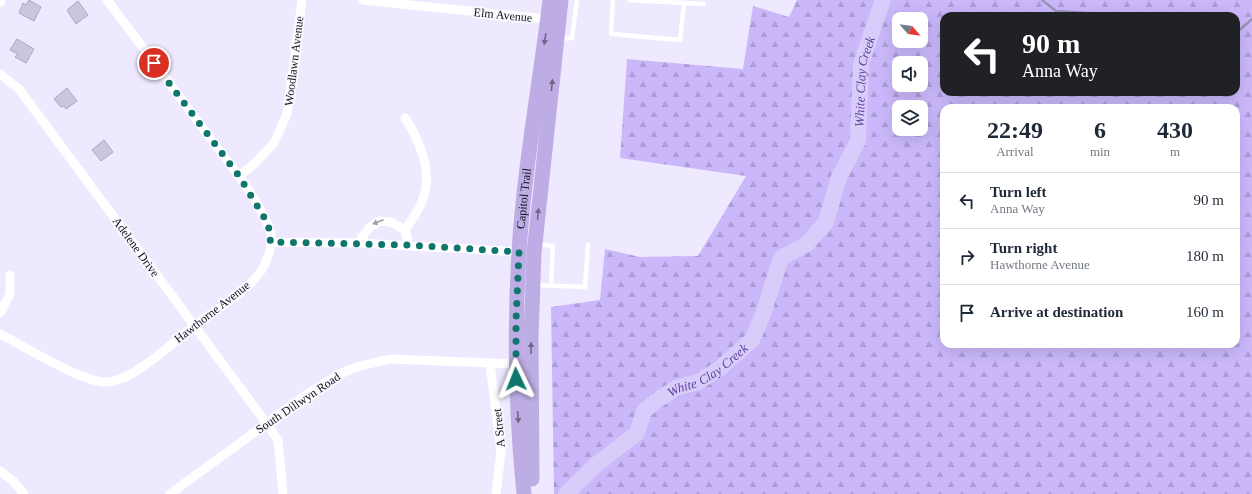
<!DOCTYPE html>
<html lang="en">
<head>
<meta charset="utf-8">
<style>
  :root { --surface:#fff; --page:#f2f2f3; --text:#1f2937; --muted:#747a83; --line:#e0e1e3 }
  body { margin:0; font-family:Georgia,serif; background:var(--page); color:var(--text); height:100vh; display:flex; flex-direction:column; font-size:15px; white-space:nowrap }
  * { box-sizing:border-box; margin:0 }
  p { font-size:13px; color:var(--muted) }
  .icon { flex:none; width:22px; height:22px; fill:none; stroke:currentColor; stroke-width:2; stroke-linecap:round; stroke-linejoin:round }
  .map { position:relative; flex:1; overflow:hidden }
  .sheet { position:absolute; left:940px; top:104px; width:300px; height:244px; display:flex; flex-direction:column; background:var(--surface); border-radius:12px; box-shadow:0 4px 16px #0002 }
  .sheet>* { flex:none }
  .guide { position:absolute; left:940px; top:12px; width:300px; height:84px; border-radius:12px; box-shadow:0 4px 16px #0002; background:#202124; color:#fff; overflow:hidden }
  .needle { width:26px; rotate:118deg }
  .tools { position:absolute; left:892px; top:12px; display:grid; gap:8px }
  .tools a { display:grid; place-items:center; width:36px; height:36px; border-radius:8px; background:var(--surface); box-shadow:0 4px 16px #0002; font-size:20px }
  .pin { position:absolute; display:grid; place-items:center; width:34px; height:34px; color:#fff; margin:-17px; border:2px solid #fff; border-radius:50%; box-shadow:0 1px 4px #0007 }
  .me { position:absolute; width:44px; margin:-22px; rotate:358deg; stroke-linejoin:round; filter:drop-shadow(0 0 3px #0008) }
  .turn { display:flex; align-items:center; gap:14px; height:84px; padding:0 16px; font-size:18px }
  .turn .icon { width:52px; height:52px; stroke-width:2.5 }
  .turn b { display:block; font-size:28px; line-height:34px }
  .eta { display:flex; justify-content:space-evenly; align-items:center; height:68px; text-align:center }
  .eta b { font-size:24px; font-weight:800; line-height:28px }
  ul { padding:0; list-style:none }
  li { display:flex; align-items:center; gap:12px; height:56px; padding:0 16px; border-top:1px solid var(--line) }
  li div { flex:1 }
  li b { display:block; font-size:15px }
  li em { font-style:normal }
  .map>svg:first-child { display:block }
  .forest { fill:url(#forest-firs); fill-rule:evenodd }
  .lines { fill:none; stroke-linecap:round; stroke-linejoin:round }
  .stream { stroke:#9c93b7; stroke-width:2.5 }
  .river { stroke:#d8ccfb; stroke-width:16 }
  .building { fill:#cbc5de; stroke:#ada8c0 }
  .lane { stroke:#fff; stroke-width:4.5 }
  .street { stroke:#fff; stroke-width:9 }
  .primary { stroke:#beade4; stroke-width:15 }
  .oneway { fill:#706688 }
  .oneway2 { fill:#a09fa3 }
  .route { stroke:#0f766e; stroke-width:7; stroke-dasharray:0 12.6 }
  .labels { text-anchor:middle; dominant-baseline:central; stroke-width:4; stroke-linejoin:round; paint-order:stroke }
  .street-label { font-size:12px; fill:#110f18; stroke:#faf9fe }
  .water-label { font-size:13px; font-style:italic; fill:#61439b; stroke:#faf9fe }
</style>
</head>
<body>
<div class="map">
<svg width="1252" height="494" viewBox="0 0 1252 494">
  <defs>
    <pattern id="forest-firs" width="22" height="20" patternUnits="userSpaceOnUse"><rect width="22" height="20" fill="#cab8fb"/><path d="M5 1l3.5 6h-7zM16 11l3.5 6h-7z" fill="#ac9dd6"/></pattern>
  </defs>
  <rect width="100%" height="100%" fill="#eee9fe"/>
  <path class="forest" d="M 797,0 L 1252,0 L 1252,494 L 554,494 L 551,307 L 600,300 L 605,249 L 640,257 L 698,256 L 746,176 L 620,158 L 627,59 L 743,69 L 753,6 L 789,17 ZM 944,16 L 1236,16 L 1236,92 L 944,92 ZM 899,19 L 921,19 L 921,41 L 899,41 ZM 899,63 L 921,63 L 921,85 L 899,85 ZM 899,107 L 921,107 L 921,129 L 899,129 ZM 944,108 L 1236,108 L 1236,344 L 944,344 Z"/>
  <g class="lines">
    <path class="stream" d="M 1042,0 L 1056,11 L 1100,14 L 1103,16
      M 1236,33 L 1252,19"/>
    <path class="river" id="s1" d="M 566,494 L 597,464 L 637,433 L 644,411 L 659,399 L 676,388 L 698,382 L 719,369 L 752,340 L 763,314 L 781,258 L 807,244 L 826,222 L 839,177 L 858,141 L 861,64 L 883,0"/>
  </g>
  <path class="building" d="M 29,0 L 41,7 L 34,21 L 19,13 L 23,3 L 26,5 Z
    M 78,1 L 88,15 L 76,24 L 67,10 Z
    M 17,39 L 34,49 L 26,63 L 15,57 L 18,54 L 10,50 Z
    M 67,88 L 77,101 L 66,109 L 64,106 L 61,107 L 54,99 Z
    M 104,140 L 113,152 L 101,161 L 92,150 Z"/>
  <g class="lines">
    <path class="lane" d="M 613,0 L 611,34 L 680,40 L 684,3
      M 629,0 L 704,4
      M 558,39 L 572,38 L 577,0
      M 537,244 L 553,246 L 551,286
      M 535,285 L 585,287 L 588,245"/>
    <path class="street" d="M 363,0 L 547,19
      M 0,3 L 1,0
      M 0,74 L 19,89 L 267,424 L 278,440 L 283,494
      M 405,118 C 421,143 435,176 420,206 C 416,214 410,222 405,230 L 409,245
      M 239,176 L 254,164 L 274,143 L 287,114 L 302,0
      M 270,242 L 358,243 L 523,252
      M 358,243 L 369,228 L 379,221 L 391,222 L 405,230
      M 0,313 L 10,294 L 10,275
      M 0,334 C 22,345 85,384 107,382 C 135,380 173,342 195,325 C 217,308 244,295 261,271 C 267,262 273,246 271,235 C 266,209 227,160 210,138 C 176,92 142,46 107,0
      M 490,363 L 501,452 L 496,494
      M 0,471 L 13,481 L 24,494
      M 170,494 L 307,394 L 340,374 L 357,367 L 390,359 L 516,364"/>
    <g class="primary">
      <path d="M 532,479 L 531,338 L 534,253 L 561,0"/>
      <path id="s2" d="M 524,494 C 516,414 514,333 519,252 C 524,168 540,84 550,0"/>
    </g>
  </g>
  <defs><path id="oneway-solid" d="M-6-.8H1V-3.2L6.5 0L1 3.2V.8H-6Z"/></defs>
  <g class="oneway">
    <use href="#oneway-solid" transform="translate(545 39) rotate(98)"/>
    <use href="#oneway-solid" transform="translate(552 85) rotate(-84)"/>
    <use href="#oneway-solid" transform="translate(538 214) rotate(-85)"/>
    <use href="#oneway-solid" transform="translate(531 348) rotate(-90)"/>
    <use href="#oneway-solid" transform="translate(518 417) rotate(86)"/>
  </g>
  <use class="oneway2" href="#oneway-solid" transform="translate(378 222) rotate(159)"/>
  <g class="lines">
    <path class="route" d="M 154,63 L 239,176 L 267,222 L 271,236 L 270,242 L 409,245 L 519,252 L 516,322 L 516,379"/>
  </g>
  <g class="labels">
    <g class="street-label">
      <text transform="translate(503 15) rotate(6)">Elm Avenue</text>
      <text transform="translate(294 61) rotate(-83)">Woodlawn Avenue</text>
      <text stroke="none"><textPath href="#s2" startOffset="296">Capitol Trail</textPath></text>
      <text transform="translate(136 247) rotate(54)">Adelene Drive</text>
      <text transform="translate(212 312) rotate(-38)">Hawthorne Avenue</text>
      <text transform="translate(298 403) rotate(-34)">South Dillwyn Road</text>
      <text transform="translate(499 428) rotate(-96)">A Street</text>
    </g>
    <g class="water-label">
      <text stroke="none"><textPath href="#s1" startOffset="541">White Clay Creek</textPath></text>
      <text stroke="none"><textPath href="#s1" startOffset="193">White Clay Creek</textPath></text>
    </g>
  </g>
</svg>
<div class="tools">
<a><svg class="needle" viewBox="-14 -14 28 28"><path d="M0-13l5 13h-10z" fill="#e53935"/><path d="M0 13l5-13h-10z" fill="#747a83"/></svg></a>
<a><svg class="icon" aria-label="sound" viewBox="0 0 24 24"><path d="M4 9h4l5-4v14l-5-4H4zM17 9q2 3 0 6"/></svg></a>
<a><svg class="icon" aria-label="layers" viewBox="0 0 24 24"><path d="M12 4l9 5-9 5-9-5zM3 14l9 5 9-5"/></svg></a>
</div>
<div class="pin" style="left:154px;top:63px;background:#d93025"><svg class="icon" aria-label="arrive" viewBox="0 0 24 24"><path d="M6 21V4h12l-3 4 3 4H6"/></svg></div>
<svg class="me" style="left:516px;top:379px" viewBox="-20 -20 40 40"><path d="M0-17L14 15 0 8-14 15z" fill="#0f766e" stroke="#fff" stroke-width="4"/></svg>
<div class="guide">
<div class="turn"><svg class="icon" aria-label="left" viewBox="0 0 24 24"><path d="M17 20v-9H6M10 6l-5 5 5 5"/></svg><div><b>90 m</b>Anna Way</div></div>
</div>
<section class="sheet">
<div class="eta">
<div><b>22:49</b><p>Arrival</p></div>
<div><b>6</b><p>min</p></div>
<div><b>430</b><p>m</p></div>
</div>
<ul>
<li><svg class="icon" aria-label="left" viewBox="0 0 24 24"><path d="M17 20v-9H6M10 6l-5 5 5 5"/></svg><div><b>Turn left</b><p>Anna Way</p></div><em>90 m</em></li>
<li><svg class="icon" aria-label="right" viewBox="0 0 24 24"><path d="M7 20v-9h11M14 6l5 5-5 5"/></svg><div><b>Turn right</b><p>Hawthorne Avenue</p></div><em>180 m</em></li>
<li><svg class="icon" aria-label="arrive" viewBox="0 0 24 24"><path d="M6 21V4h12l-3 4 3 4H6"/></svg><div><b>Arrive at destination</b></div><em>160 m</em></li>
</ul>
</section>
</div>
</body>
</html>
